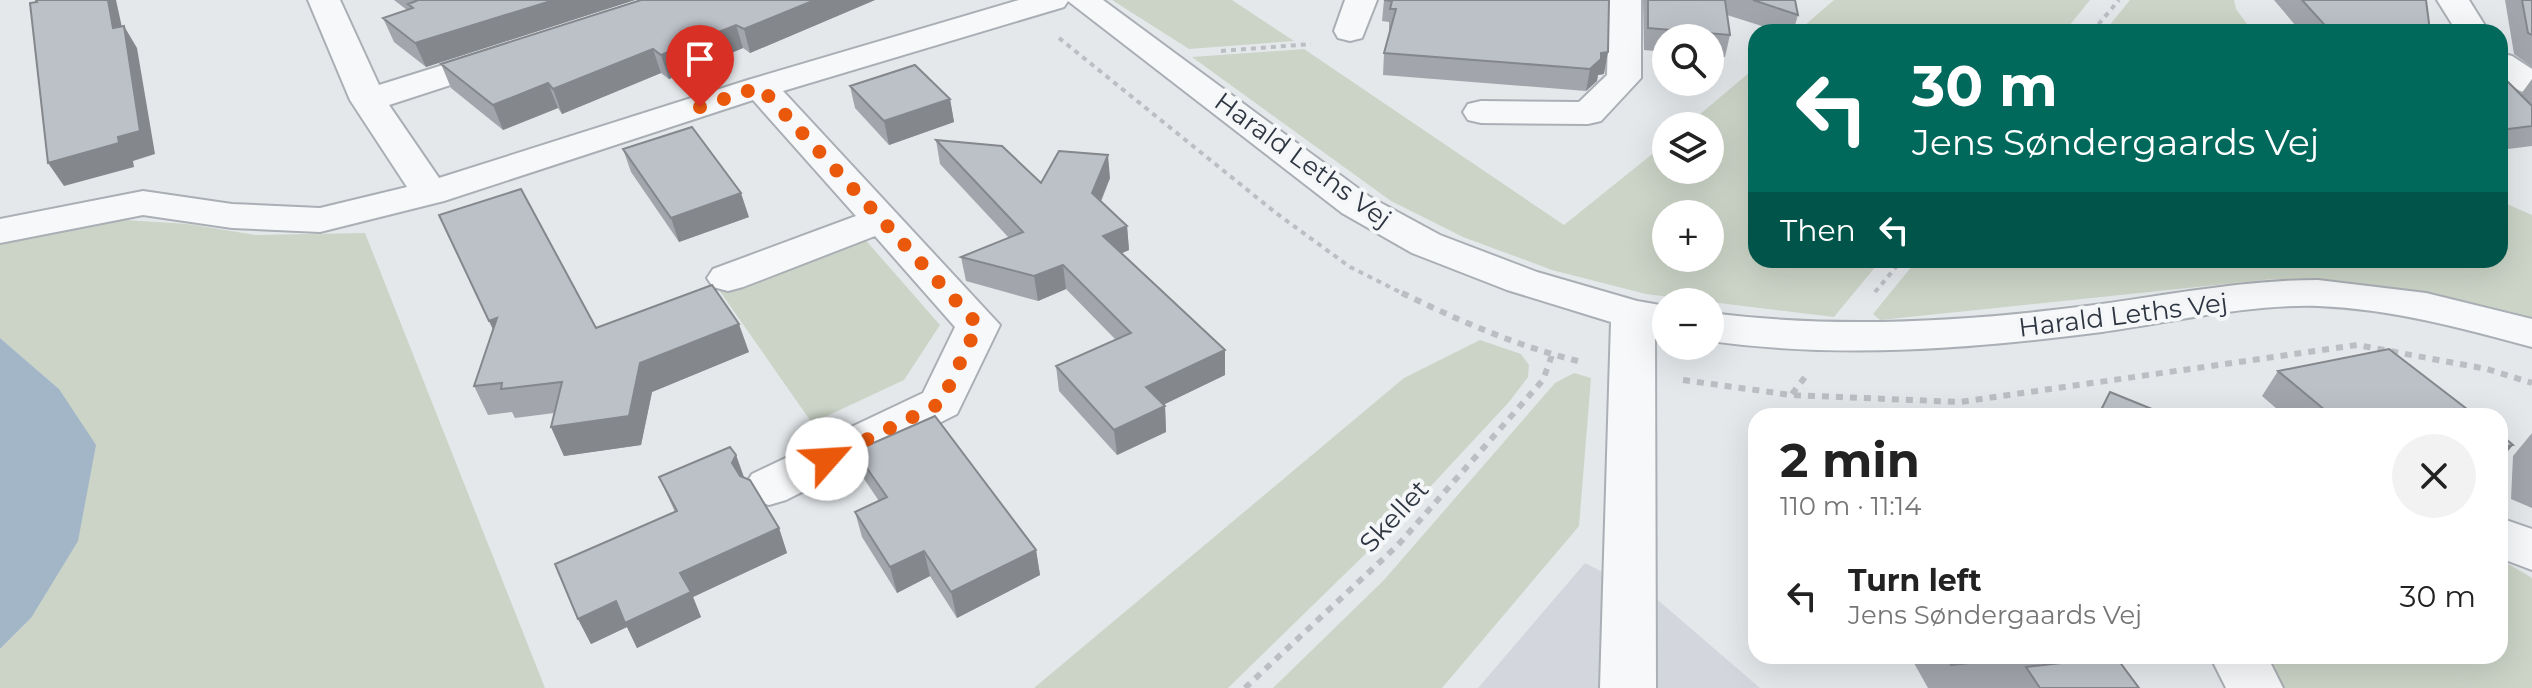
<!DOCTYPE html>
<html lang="en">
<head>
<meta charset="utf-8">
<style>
  :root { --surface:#fff; --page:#f2f2f2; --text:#222; --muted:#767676 }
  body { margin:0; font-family:Montserrat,sans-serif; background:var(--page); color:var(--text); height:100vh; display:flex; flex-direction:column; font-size:30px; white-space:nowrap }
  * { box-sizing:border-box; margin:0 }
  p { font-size:26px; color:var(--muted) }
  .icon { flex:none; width:44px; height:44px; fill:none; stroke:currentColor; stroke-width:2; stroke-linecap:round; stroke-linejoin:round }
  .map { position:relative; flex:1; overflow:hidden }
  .drawer { position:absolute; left:1748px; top:408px; width:760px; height:256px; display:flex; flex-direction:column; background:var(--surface); border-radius:24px; box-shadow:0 8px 32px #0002 }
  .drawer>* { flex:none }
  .banner { position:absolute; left:1748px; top:24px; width:760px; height:244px; border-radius:24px; box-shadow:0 8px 32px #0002; background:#00695c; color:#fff; overflow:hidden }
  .fabs { position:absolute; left:1652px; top:24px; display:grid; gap:16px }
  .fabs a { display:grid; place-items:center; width:72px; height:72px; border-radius:50%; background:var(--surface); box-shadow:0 8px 32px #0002; font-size:40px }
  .pin { position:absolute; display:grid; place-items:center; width:68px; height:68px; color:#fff; margin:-82px -34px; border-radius:50% 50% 50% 0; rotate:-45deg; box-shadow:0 0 8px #0007 }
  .pin .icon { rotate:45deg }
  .me { position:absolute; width:88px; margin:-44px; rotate:64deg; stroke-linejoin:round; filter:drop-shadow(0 0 6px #0008) }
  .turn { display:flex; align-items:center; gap:28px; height:168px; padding:0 32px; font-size:36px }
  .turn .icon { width:104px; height:104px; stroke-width:2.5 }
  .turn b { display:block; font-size:56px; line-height:68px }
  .then { display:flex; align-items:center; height:76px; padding:0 32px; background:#0003; gap:16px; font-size:30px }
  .round { display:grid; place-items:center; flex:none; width:84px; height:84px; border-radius:42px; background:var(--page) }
  .headline { display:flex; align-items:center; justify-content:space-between; height:136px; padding:0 32px }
  h1 { font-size:48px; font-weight:700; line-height:60px }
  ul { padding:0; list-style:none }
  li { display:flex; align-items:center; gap:24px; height:104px; padding:0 32px }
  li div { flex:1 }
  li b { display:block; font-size:30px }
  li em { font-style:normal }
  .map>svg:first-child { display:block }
  .built { fill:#d3d7dd }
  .green { fill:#cbd4c7; fill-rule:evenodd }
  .water { fill:#a3b6c8 }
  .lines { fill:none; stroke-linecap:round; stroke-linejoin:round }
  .minor-casing { stroke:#aaafb5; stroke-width:4 }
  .path-far1 { stroke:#bbbec3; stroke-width:4; stroke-dasharray:5 5; stroke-linecap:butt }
  .path { stroke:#bbbec3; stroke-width:6; stroke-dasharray:7 7; stroke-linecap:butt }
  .minor { fill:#f7f8fa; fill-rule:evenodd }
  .wall { fill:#a2a6ac }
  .shaded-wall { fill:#84878c }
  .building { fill:#bcc1c8; stroke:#84878c; stroke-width:2 }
  .route { stroke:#ea580c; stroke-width:14; stroke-dasharray:0 25.2 }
  .labels { text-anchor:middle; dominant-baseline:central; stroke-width:8; stroke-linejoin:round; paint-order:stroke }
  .street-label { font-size:26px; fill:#2e3642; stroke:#f4f6f8 }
</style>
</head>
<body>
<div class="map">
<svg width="2532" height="688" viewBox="0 0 2532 688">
  <rect width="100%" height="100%" fill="#e5e8eb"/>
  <path class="built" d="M 1585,563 L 1659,601 L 1760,688 L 1478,688 Z"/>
  <path class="green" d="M 1112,0 L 1232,0 L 1294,41 L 1189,49 Z
    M 1834,0 L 2090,0 L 2064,32 L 1797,32 Z
    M 2130,0 L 2234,0 L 2236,9 L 2253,32 L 2104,32 Z
    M 1304,49 L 1564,225 L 1666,143 L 1666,170 L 1710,170 L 1710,126 L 1686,126 L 1756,67 L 1756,260 L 1881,260 L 1834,317 L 1646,294 L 1552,270 L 1463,237 L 1391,201 L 1192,57 ZM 1666,214 L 1710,214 L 1710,258 L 1666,258 Z
    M 2500,201 L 2532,215 L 2532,318 L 2434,295 L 2338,282 L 2273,279 L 1880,320 L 1873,314 L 1917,260 L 2500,260 Z
    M 110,219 L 188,224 L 256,235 L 365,233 L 545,688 L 0,688 L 0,649 L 31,618 L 59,389 L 0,338 L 0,243 Z
    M 862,236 L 940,325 L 904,380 L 812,423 L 719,290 Z
    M 1480,340 L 1521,354 L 1529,365 L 1528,377 L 1509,402 L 1391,529 L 1228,688 L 1034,688 L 1404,378 Z
    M 1574,373 L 1591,378 L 1579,526 L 1442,688 L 1273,688 L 1384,580 L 1555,383 Z
    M 2500,559 L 2532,578 L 2532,688 L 2284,688 L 2270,656 L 2500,656 Z"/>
  <path class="water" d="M 0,338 L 59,389 L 96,445 L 78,541 L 31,618 L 0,649 Z"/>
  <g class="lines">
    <g class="minor-casing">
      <path id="minor" d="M 308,0 L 340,0 L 379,85 L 491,50 L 503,47 L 515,50 L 520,57 L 515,64 L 389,105 L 439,178 L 748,80 L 1019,0 L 1103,0 L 1370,197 L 1440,235 L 1537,272 L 1637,301 L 1666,306 L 1666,334 L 1655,332 L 1656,688 L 1600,688 L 1611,322 L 1507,290 L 1412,253 L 1342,213 L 1068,1 L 1064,7 L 783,91 L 1000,325 L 957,414 L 786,500 L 769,505 L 752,500 L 744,487 L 752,474 L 923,393 L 955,327 L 875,236 L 743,287 L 728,291 L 713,287 L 707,278 L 713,269 L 856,216 L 753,100 L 444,201 L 320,232 L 232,228 L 143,215 L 0,243 L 0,219 L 143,191 L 232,204 L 320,208 L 407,187 L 350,100 Z
        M 1345,0 L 1377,0 L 1362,38 L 1350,41 L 1338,38 L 1334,31 Z
        M 1609,0 L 1641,0 L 1641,78 L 1601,121 L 1588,124 L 1481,123 L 1468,120 L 1463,112 L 1468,104 L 1481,101 L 1579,102 L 1607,75 Z
        M 2437,0 L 2469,0 L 2489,32 L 2457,32 Z
        M 2500,53 L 2512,56 L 2532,69 L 2532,94 L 2520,91 L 2500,78 Z
        M 2318,280 L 2426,293 L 2532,319 L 2532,347 C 2462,328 2392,309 2318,306 C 2246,304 2173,322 2102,332 C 1971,349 1842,359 1710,341 L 1710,313 C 1837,329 1961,322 2087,306 C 2164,296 2241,280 2318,280 Z
        M 2500,518 L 2532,529 L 2532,570 L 2500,558 Z
        M 2210,656 L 2267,656 L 2283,688 L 2226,688 Z"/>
    </g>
    <path class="path-far1" d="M 2092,32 L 2119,0
      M 1059,38 L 1276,213 L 1350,267 L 1406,295
      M 1221,51 L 1311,44
      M 1875,292 L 1902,260"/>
    <path class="path" d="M 1402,293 C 1460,321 1519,347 1582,362
      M 1683,380 L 1791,395 L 1960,402 L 2357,345 L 2487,369 L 2532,383
      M 1792,394 L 1805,377
      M 1245,688 L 1398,545 L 1543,380 L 1552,355"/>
    <use href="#minor" class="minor"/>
  </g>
  <path class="wall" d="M 394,0 L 635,0 L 426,67 L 394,42 L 383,18 L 407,10 Z
    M 640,0 L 875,0 L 750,53 L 743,48 L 669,79 L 661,73 L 562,114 L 558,108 L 503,130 L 451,88 L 441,64 Z
    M 1384,0 L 1609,0 L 1604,74 L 1598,75 L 1597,81 L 1586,91 L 1383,75 L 1384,53 L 1391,30 L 1389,30 L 1389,22 L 1382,21 Z
    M 1643,0 L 1795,0 L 1798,15 L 1793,32 L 1781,32 L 1727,15 L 1730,35 L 1725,57 L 1710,56 L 1710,38 L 1666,38 L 1666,52 L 1644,50 Z
    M 2274,0 L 2426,0 L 2430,31 L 2443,32 L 2301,32 Z
    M 2505,0 L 2532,0 L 2532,67 L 2514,54 Z
    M 2500,74 L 2521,94 L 2532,79 L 2532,146 L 2500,150 Z
    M 850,86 L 950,99 L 954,122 L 889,145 L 855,108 Z
    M 936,140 L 1041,183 L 1110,178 L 1101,202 L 1127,226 L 1129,250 L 1122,253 L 1225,350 L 1225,375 L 1163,405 L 1165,406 L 1166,432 L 1117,455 L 1059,391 L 1056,366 L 1116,340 L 1066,289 L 1038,301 L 966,281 L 961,257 L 1009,238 L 940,164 Z
    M 623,149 L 749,217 L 679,242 L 631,172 Z
    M 596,328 L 749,352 L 652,392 L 641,445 L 564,456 L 551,427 L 554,413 L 515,418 L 512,412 L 488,415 L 474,386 L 493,330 Z
    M 2278,371 L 2476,416 L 2285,416 L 2262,396 Z
    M 2532,433 L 2532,508 L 2511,499 L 2513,456 Z
    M 855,451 L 1036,550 L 1040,575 L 957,618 L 930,576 L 897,593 L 862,537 L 855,512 L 879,501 L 862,476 Z
    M 736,455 L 744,478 L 779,528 L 787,553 L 693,597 L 701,617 L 637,648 L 627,627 L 591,644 L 578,619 L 675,512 L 659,477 Z
    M 1910,656 L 2046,656 L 2040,666 L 2139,688 L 1928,688 Z"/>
  <path class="shaded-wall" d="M 108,0 L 116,0 L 127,50 L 113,28 Z
    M 554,0 L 635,0 L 426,67 L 415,43 Z
    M 815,0 L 875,0 L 750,53 L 744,29 Z
    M 736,25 L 743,48 L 669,79 L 661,55 Z
    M 124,26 L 137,48 L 155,154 L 133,161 L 134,167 L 64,186 L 48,163 Z
    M 653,49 L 661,73 L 562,114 L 553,89 Z
    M 1608,52 L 1604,74 L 1598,75 L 1597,81 L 1586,91 L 1590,69 L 1601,53 Z
    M 548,83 L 558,108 L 503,130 L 493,105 Z
    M 950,99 L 954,122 L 889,145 L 884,121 Z
    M 1108,155 L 1110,178 L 1094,217 L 1092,193 Z
    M 741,193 L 749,217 L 679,242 L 671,218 Z
    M 1127,226 L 1129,250 L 1106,260 L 1103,236 Z
    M 1063,265 L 1066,289 L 1038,301 L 1034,276 Z
    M 497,318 L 502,349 L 489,321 Z
    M 739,324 L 749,352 L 652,392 L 641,445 L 564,456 L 551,427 L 640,363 Z
    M 1225,350 L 1225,375 L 1148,412 L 1146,387 Z
    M 1165,406 L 1166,432 L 1117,455 L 1114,430 Z
    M 2513,445 L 2500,461 L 2500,448 Z
    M 736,455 L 745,480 L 741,489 L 732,463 Z
    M 779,528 L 787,553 L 693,597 L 701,617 L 637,648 L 627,627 L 591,644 L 578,619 Z
    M 1036,550 L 1040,575 L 957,618 L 951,592 Z
    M 924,551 L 930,576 L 897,593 L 890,567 Z"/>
  <path class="building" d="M 36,0 L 108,0 L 113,28 L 124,26 L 140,131 L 118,137 L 119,143 L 48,163 L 30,3 L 37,2 Z
    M 415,0 L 554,0 L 415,43 L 383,18 L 413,8 L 408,4 L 416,1 Z
    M 641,0 L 815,0 L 744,29 L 736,25 L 661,55 L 653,49 L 553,89 L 548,83 L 493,105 L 441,64 Z
    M 1384,0 L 1609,0 L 1608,52 L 1601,53 L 1601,59 L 1590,69 L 1384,53 L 1396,9 L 1390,9 L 1392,1 Z
    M 1648,0 L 1725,0 L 1730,35 L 1648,28 Z
    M 1753,0 L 1795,0 L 1798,15 Z
    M 2302,0 L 2426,0 L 2430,31 L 2443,32 L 2331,32 Z
    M 2522,0 L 2532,0 L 2532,35 L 2528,33 Z
    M 915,65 L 950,99 L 884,121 L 850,86 Z
    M 2500,74 L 2532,106 L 2532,126 L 2500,130 Z
    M 692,127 L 741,193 L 671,218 L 623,149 Z
    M 936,140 L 1002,146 L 1041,183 L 1059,151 L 1108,155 L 1092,193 L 1127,226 L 1103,236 L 1225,350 L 1146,387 L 1165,406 L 1114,430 L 1056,366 L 1131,333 L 1063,265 L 1034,276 L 961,257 L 1023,232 Z
    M 521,189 L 596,328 L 712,285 L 739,324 L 640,363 L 629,416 L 551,427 L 562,382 L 501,389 L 502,383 L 474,386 L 497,318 L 489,321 L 439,215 Z
    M 2389,349 L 2476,416 L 2303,416 L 2326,411 L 2278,371 Z
    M 2110,392 L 2169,416 L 2098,416 Z
    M 935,416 L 1036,550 L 951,592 L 924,551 L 890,567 L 855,512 L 887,497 L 855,451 Z
    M 2500,434 L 2513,445 L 2500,448 Z
    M 730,447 L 736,455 L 732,463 L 740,476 L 750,480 L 779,528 L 680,573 L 691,592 L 625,623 L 616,601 L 578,619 L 555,564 L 677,511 L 659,477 Z
    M 1945,656 L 2038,656 L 1951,665 Z
    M 2116,657 L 2139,688 L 2040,688 L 2026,667 Z"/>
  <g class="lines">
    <path class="route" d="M 700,107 L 760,87 L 978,325 L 941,403 L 827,459"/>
  </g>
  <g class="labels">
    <g class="street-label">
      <text transform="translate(1303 160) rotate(36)">Harald Leths Vej</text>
      <text transform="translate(2123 315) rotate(-7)">Harald Leths Vej</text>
      <text transform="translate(1394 516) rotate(-47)">Skellet</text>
    </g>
  </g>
</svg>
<div class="fabs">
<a><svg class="icon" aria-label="search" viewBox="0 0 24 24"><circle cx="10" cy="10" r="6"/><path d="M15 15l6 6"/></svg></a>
<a><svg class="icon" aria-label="layers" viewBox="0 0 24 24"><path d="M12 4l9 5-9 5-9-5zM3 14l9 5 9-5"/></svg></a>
<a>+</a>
<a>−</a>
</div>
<div class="pin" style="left:700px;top:107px;background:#d93025"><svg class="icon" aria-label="arrive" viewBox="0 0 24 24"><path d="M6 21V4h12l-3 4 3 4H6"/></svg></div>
<svg class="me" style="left:827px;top:459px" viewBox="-20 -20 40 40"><circle r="19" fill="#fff"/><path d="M0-13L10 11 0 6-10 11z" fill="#ea580c"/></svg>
<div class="banner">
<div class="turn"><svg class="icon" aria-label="left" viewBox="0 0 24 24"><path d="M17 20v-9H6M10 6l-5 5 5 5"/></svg><div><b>30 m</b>Jens Søndergaards Vej</div></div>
<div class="then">Then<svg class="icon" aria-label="left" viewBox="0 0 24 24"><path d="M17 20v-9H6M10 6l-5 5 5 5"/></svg></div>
</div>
<section class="drawer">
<div class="headline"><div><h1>2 min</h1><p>110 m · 11:14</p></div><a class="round"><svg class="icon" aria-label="close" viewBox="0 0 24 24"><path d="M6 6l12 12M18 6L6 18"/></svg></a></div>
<ul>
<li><svg class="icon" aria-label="left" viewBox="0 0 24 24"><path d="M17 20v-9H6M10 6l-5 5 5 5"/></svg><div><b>Turn left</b><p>Jens Søndergaards Vej</p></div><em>30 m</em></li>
</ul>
</section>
</div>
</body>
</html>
